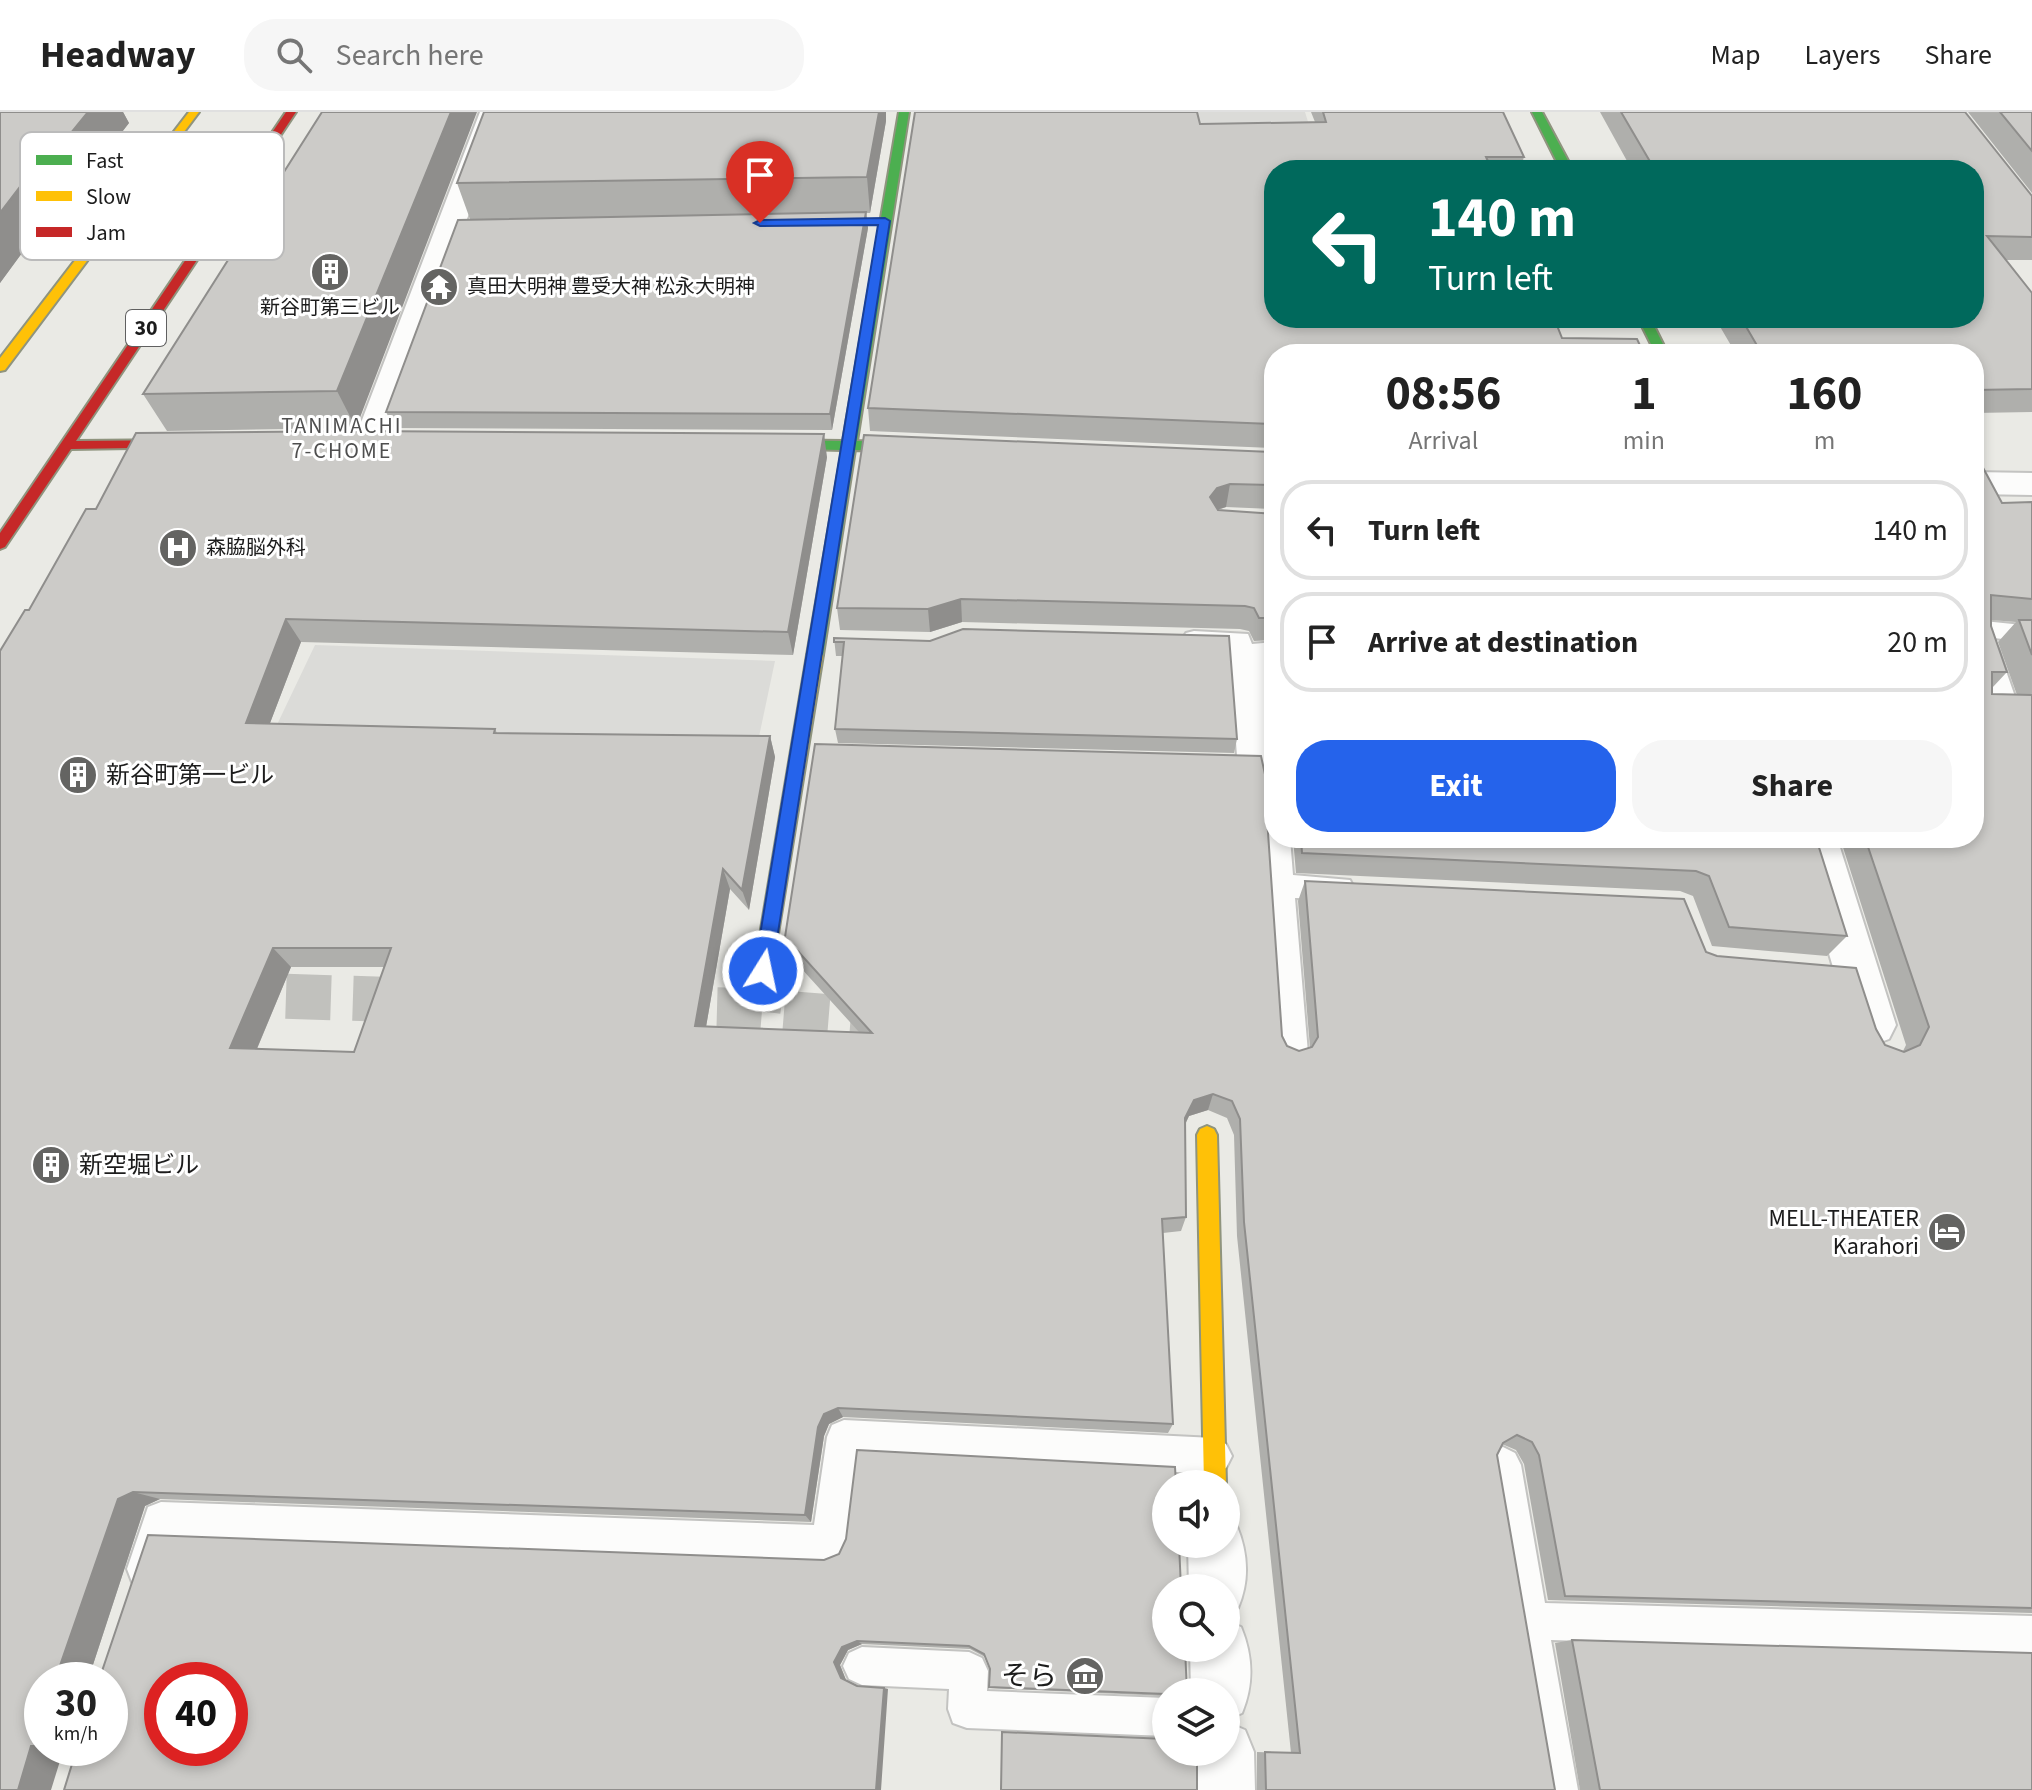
<!DOCTYPE html>
<html lang="en">
<head>
<meta charset="utf-8">
<style>
  :root { --surface:#fff; --page:#f6f6f6; --text:#222; --muted:#767676; --line:#e0e0e0; --accent:#2563eb }
  body { margin:0; font-family:"Source Sans 3","Noto Sans JP",sans-serif; background:var(--page); color:var(--text); height:100vh; display:flex; flex-direction:column; font-size:30px; white-space:nowrap }
  * { box-sizing:border-box; margin:0 }
  p { font-size:26px; color:var(--muted) }
  .icon { flex:none; width:44px; height:44px; fill:none; stroke:currentColor; stroke-width:2; stroke-linecap:round; stroke-linejoin:round }
  .map { position:relative; flex:1; overflow:hidden }
  .side { position:absolute; left:1264px; top:232px; width:720px; height:504px; display:flex; flex-direction:column; background:var(--surface); border-radius:32px; box-shadow:0 4px 12px #0003 }
  .side>* { flex:none }
  .guide { position:absolute; left:1264px; top:48px; width:720px; height:168px; border-radius:32px; box-shadow:0 4px 12px #0003; background:#00695c; color:#fff; overflow:hidden }
  .tools { position:absolute; left:1152px; top:1358px; display:grid; gap:16px }
  .tools a { display:grid; place-items:center; width:88px; height:88px; border-radius:50%; background:var(--surface); box-shadow:0 4px 12px #0003; font-size:40px }
  .speed { position:absolute; left:24px; top:1550px; display:flex; gap:16px; font-size:40px; font-weight:700; text-align:center }
  .speed>* { display:grid; place-content:center; width:104px; height:104px; border-radius:50%; background:var(--surface); box-shadow:0 4px 12px #0003; line-height:1 }
  .speed small { font-size:20px; font-weight:400 }
  .speed .limit { border:12px solid #d22; background:#fff; color:#111 }
  .pin { position:absolute; display:grid; place-items:center; width:68px; height:68px; color:#fff; margin:-82px -34px; border-radius:50% 50% 50% 0; rotate:-45deg; box-shadow:0 0 8px #0007 }
  .pin .icon { rotate:45deg }
  .me { position:absolute; width:88px; margin:-44px; rotate:10deg; stroke-linejoin:round; filter:drop-shadow(0 0 6px #0008) }
  .turn { display:flex; align-items:center; gap:28px; height:168px; padding:0 32px; font-size:36px }
  .turn .icon { width:104px; height:104px; stroke-width:2.5 }
  .turn b { display:block; font-size:56px; line-height:68px }
  .eta { display:flex; justify-content:space-evenly; align-items:center; height:136px; text-align:center }
  .eta b { font-size:48px; font-weight:700; line-height:56px }
  .primary-button { display:flex; gap:16px; margin-top:auto; padding:16px 32px }
  .primary-button a { flex:1; height:92px; border-radius:32px; background:var(--accent); color:#fff; font-size:32px; font-weight:700; line-height:92px; text-align:center }
  .primary-button a+a { background:var(--page); color:var(--text) }
  ul { padding:0; list-style:none }
  li { display:flex; align-items:center; gap:24px; height:100px; margin:0 16px 12px; padding:0 16px; border:4px solid var(--line); border-radius:32px }
  li div { flex:1 }
  li b { display:block; font-size:30px }
  li em { font-style:normal }
  header { display:flex; align-items:center; gap:48px; box-sizing:border-box; height:112px; padding:0 40px; background:var(--surface); border-bottom:2px solid var(--line) }
  header strong { font-size:38px }
  nav { display:flex; gap:44px; margin-inline-start:auto; font-size:28px }
  .search { width:560px; height:72px; background:var(--page); display:flex; align-items:center; gap:20px; box-sizing:border-box; padding:0 28px; border-radius:32px; color:var(--muted); font-size:30px }
  .map>svg:first-child { display:block }
  .parking { fill:#dbdbd8 }
  .lines { fill:none; stroke-linecap:round; stroke-linejoin:round }
  .street-tunnel { stroke:#c1c1bd; stroke-width:45; stroke-dasharray:45 22; stroke-linecap:butt }
  .secondary-tunnel { stroke:#c1c1bd; stroke-width:45; stroke-dasharray:45 22; stroke-linecap:butt }
  .lane-casing { stroke:#c3c3c1; stroke-width:4 }
  .street-casing { stroke:#c3c3c1; stroke-width:4 }
  .fast-casing { stroke:#8f947e; stroke-width:4 }
  .slow-casing { stroke:#8f947e; stroke-width:4 }
  .jam-casing { stroke:#8f947e; stroke-width:4 }
  .lane { fill:#fcfcfb; fill-rule:evenodd }
  .street { fill:#fcfcfb; fill-rule:evenodd }
  .fast { fill:#4caf50; fill-rule:evenodd }
  .slow { fill:#ffc107; fill-rule:evenodd }
  .jam { fill:#c62828; fill-rule:evenodd }
  .wall { fill:#afafac; fill-rule:evenodd }
  .shaded-wall { fill:#8f8e8c }
  .building { fill:#cccbc8; stroke:#8f8e8c; stroke-width:2; fill-rule:evenodd }
  .route { fill:#2563eb; stroke:#184099; stroke-width:2 }
  .labels { text-anchor:middle; dominant-baseline:central; stroke-width:6; stroke-linejoin:round; paint-order:stroke }
  .far-poi-label { font-size:20px; fill:#1c1c1c; stroke:#fff; text-anchor:start }
  .shield { fill:#fff; stroke:#606060; stroke-width:2 }
  .shield-label { font-size:22px; font-weight:bold; fill:#1c1c1c }
  .far-neighbourhood-label { font-size:22px; letter-spacing:2px; fill:#4f4f4f; stroke:#fff }
  .poi-label { font-size:24px; fill:#1c1c1c; stroke:#fff; text-anchor:start }
  .near-poi-label { font-size:28px; fill:#1c1c1c; stroke:#fff; text-anchor:end }
  .key { fill:#fff; stroke:#bbb; stroke-width:2 }
  .key-label { font-size:22px; fill:#1c1c1c }
</style>
</head>
<body>
<header>
<strong>Headway</strong>
<div class="search"><svg class="icon" aria-label="search" viewBox="0 0 24 24"><circle cx="10" cy="10" r="6"/><path d="M15 15l6 6"/></svg>Search here</div>
<nav><a>Map</a><a>Layers</a><a>Share</a></nav>
</header>
<div class="map">
<svg width="2032" height="1678" viewBox="0 0 2032 1678">
  <rect width="100%" height="100%" fill="#eaeae5"/>
  <path class="parking" d="M 1196,0 L 1305,0 L 1313,26 L 1202,28 Z
    M 315,533 L 775,549 L 756,639 L 273,621 Z"/>
  <g class="lines">
    <path class="street-tunnel" d="M 219,882 L 434,889
      M 650,896 L 758,899 L 905,911"/>
    <path class="secondary-tunnel" d="M 758,899 L 763,859"/>
    <g class="lane-casing">
      <path id="lane" d="M 1974,508 L 2032,514 L 2032,530 L 1974,524 Z
        M 1194,519 L 1248,522 L 1252,532 L 1274,530 L 1274,699 L 1265,696 L 1258,661 L 1225,664 L 1216,661 L 1212,654 L 1216,647 L 1237,644 L 1229,536 L 1186,533 L 1182,527 L 1186,521 Z
        M 1986,527 L 1994,530 L 1998,536 L 2019,596 L 2016,602 L 1974,602 L 1974,584 L 1991,585 L 1974,536 L 1978,530 Z
        M 1274,716 L 1274,726 L 1290,726 L 1293,763 L 1350,768 L 1354,776 L 1350,784 L 1340,787 L 1295,786 L 1308,941 L 1303,950 L 1293,954 L 1283,950 L 1278,941 L 1264,726 L 1268,719 Z
        M 844,1308 L 1214,1326 L 1226,1332 L 1232,1344 L 1226,1356 L 1214,1362 L 859,1343 L 848,1432 L 843,1445 L 830,1450 L 173,1426 L 158,1470 L 145,1475 L 132,1470 L 127,1457 L 148,1395 L 161,1390 L 814,1413 L 827,1325 L 832,1313 Z
        M 1503,1335 L 1515,1341 L 1521,1353 L 1545,1491 L 2032,1504 L 2032,1542 L 1551,1528 L 1578,1678 L 1538,1678 L 1485,1353 L 1491,1341 Z
        M 862,1535 L 969,1540 L 982,1546 L 988,1559 L 987,1579 L 1166,1586 L 1166,1624 L 967,1616 L 953,1611 L 948,1597 L 949,1577 L 862,1573 L 849,1567 L 843,1554 L 849,1541 Z"/>
    </g>
    <g class="street-casing">
      <path id="street" d="M 480,0 L 506,0 L 386,329 L 382,336 L 370,339 L 358,336 L 354,329 Z
        M 1974,360 L 2032,361 L 2032,383 L 1974,382 Z
        M 1795,726 L 1837,726 L 1896,913 L 1889,927 L 1873,933 L 1857,927 L 1850,913 Z
        M 1226,1408 L 1236,1412 C 1248,1440 1250,1468 1238,1496 L 1226,1502 L 1226,1476 L 1189,1476 L 1188,1432 L 1226,1432 Z
        M 1226,1509 L 1241,1515 C 1253,1544 1254,1572 1242,1601 L 1226,1608 L 1226,1580 L 1191,1580 L 1190,1536 L 1226,1536 Z
        M 1226,1610 L 1245,1618 L 1254,1640 L 1255,1678 L 1193,1678 L 1192,1640 L 1226,1640 Z"/>
    </g>
    <g class="fast-casing">
      <path id="fast" d="M 899,0 L 909,0 L 857,329 L 920,331 L 927,335 L 920,339 L 855,338 L 823,543 L 815,549 L 807,543 L 842,338 L 765,336 L 758,332 L 765,328 L 843,329 Z
        M 1532,0 L 1542,0 L 1573,58 L 1561,58 Z
        M 1638,206 L 1650,206 L 1668,242 L 1656,242 Z"/>
    </g>
    <g class="slow-casing">
      <path id="slow" d="M 189,0 L 199,0 L 5,258 L 0,259 L 0,246 Z
        M 815,537 L 823,543 L 772,859 L 769,865 L 763,867 L 757,865 L 754,859 L 807,543 Z
        M 1207,1014 L 1214,1017 L 1217,1023 L 1226,1372 L 1226,1373 L 1204,1372 L 1197,1023 L 1200,1017 Z"/>
    </g>
    <g class="jam-casing">
      <path id="jam" d="M 286,0 L 296,0 L 76,329 L 188,328 L 195,332 L 193,335 L 71,337 L 5,435 L 0,437 L 0,421 Z"/>
    </g>
    <use href="#lane" class="lane"/>
    <use href="#street" class="street"/>
    <use href="#fast" class="fast"/>
    <use href="#slow" class="slow"/>
    <use href="#jam" class="jam"/>
  </g>
  <path class="wall" d="M 0,0 L 123,0 L 129,11 L 63,96 L 55,96 L 0,171 Z
    M 322,0 L 356,316 L 167,319 L 143,282 Z
    M 1311,0 L 1503,0 L 1524,45 L 1520,58 L 1274,58 L 1562,226 L 1274,242 L 1274,336 L 870,319 L 868,296 L 1200,12 L 1315,10 Z
    M 1600,0 L 1965,0 L 2032,84 L 2032,148 L 2006,148 L 2032,181 L 2032,300 L 1974,301 L 1974,242 L 1736,242 L 1715,206 L 1974,206 L 1974,58 L 1632,58 Z
    M 1968,0 L 2032,0 L 2032,81 Z
    M 886,9 L 870,101 L 866,101 L 868,116 L 832,318 L 394,316 L 386,300 L 470,107 L 457,71 Z
    M 1974,339 L 2002,391 L 2032,390 L 2032,1501 L 1548,1488 L 1524,1352 L 1516,1338 L 1502,1332 L 1497,1343 L 1555,1678 L 1257,1678 L 1257,1640 L 1291,1641 L 1237,1124 L 1234,1023 L 1227,1006 L 1208,998 L 1189,1004 L 1185,1013 L 1186,1105 L 1181,1119 L 1163,1121 L 1173,1312 L 1168,1321 L 843,1305 L 829,1312 L 824,1324 L 811,1410 L 160,1387 L 145,1394 L 88,1568 L 42,1568 L 29,498 L 827,345 L 793,543 L 301,530 L 270,611 L 495,617 L 497,621 L 770,624 L 775,645 L 749,798 L 730,777 L 706,915 L 859,920 L 790,844 L 785,825 L 1268,676 L 1274,679 L 1274,714 L 1273,713 L 1268,719 L 1282,924 L 1287,934 L 1299,939 L 1310,936 L 1298,789 L 1305,769 L 1706,840 L 1876,917 L 1885,933 L 1903,939 L 1906,933 L 1840,726 L 1974,726 ZM 1991,508 L 2016,510 L 1998,530 L 2017,583 L 1992,582 L 1992,576 L 2007,560 L 1991,514 ZM 291,855 L 384,855 L 354,940 L 257,937 Z
    M 1274,340 L 1274,397 L 1226,395 L 1218,398 L 1274,402 L 1274,528 L 1254,529 L 1249,519 L 1240,517 L 962,510 L 930,520 L 840,518 L 837,496 Z
    M 834,526 L 1237,627 L 1234,641 L 838,631 L 835,617 L 843,544 L 836,544 Z
    M 1293,726 L 1816,726 L 1847,824 L 1827,844 L 1712,834 L 1693,784 L 1680,779 L 1296,761 Z
    M 824,1448 L 1166,1580 L 1166,1584 L 990,1576 L 990,1557 L 985,1545 L 970,1537 L 862,1532 L 848,1538 L 840,1553 L 846,1568 L 859,1574 L 888,1577 L 64,1678 Z
    M 1572,1528 L 2032,1678 L 1580,1678 L 1555,1531 Z"/>
  <path class="shaded-wall" d="M 88,0 L 123,0 L 129,11 L 63,96 L 40,59 Z
    M 451,0 L 477,0 L 356,316 L 337,279 Z
    M 879,0 L 886,0 L 886,9 L 870,101 L 867,65 Z
    M 32,59 L 55,96 L 0,171 L 0,101 Z
    M 866,100 L 868,116 L 832,318 L 830,302 Z
    M 824,322 L 827,345 L 793,543 L 788,520 Z
    M 1230,372 L 1226,395 L 1213,399 L 1210,385 L 1217,376 Z
    M 961,487 L 962,510 L 930,520 L 928,497 Z
    M 286,507 L 301,530 L 262,632 L 246,611 Z
    M 770,624 L 775,645 L 749,798 L 742,778 Z
    M 1274,697 L 1273,713 L 1261,726 L 1267,706 Z
    M 723,757 L 730,777 L 703,932 L 695,914 Z
    M 273,836 L 291,855 L 250,953 L 230,936 Z
    M 1213,982 L 1208,998 L 1189,1004 L 1180,1022 L 1185,1006 L 1194,988 Z
    M 838,1296 L 843,1305 L 829,1312 L 824,1324 L 811,1410 L 805,1403 L 818,1315 L 824,1302 Z
    M 133,1380 L 160,1387 L 145,1394 L 88,1568 L 58,1568 L 56,1565 L 118,1387 Z
    M 857,1529 L 862,1532 L 848,1538 L 840,1553 L 846,1568 L 862,1576 L 841,1566 L 834,1550 L 842,1535 Z
    M 884,1576 L 888,1577 L 881,1678 L 876,1678 Z
    M 31,1634 L 42,1634 L 42,1636 L 64,1636 L 51,1678 L 18,1678 Z"/>
  <path class="building" d="M 0,0 L 88,0 L 40,59 L 32,59 L 0,101 Z
    M 322,0 L 451,0 L 337,279 L 143,282 Z
    M 484,0 L 879,0 L 867,65 L 457,71 Z
    M 915,0 L 1197,0 L 1200,12 L 1326,10 L 1323,0 L 1503,0 L 1524,45 L 1486,45 L 1492,58 L 1274,58 L 1274,206 L 1554,206 L 1562,226 L 1637,227 L 1644,242 L 1274,242 L 1274,312 L 868,296 Z
    M 1621,0 L 1965,0 L 2032,84 L 2032,125 L 1987,124 L 2032,181 L 2032,277 L 1974,278 L 1974,242 L 1762,242 L 1741,206 L 1974,206 L 1974,58 L 1655,58 Z
    M 2000,0 L 2032,0 L 2032,39 Z
    M 866,100 L 830,302 L 386,300 L 458,108 Z
    M 358,319 L 824,322 L 788,520 L 286,507 L 246,611 L 495,617 L 494,621 L 770,624 L 742,778 L 723,757 L 695,914 L 872,921 L 785,825 L 815,632 L 1261,644 L 1268,676 L 1274,679 L 1274,697 L 1267,706 L 1282,924 L 1287,934 L 1299,939 L 1312,935 L 1318,925 L 1305,769 L 1684,787 L 1706,840 L 1717,844 L 1856,856 L 1876,917 L 1885,933 L 1904,940 L 1920,933 L 1929,915 L 1865,726 L 1974,726 L 1974,339 L 2002,391 L 2032,390 L 2032,487 L 1991,483 L 1991,514 L 2007,560 L 1992,560 L 1992,582 L 2032,583 L 2032,1496 L 1565,1484 L 1539,1343 L 1532,1330 L 1517,1323 L 1503,1331 L 1497,1343 L 1555,1678 L 1266,1678 L 1265,1640 L 1300,1641 L 1244,1110 L 1240,1007 L 1232,989 L 1213,982 L 1194,988 L 1185,1006 L 1186,1105 L 1162,1107 L 1173,1312 L 838,1296 L 824,1302 L 818,1315 L 805,1403 L 133,1380 L 118,1387 L 56,1565 L 58,1568 L 42,1568 L 42,1634 L 31,1634 L 18,1678 L 0,1678 L 0,539 L 25,498 L 29,498 L 86,397 L 96,397 L 136,321 ZM 273,836 L 391,836 L 354,940 L 230,936 Z
    M 864,323 L 1274,340 L 1274,373 L 1230,372 L 1217,376 L 1210,385 L 1218,398 L 1274,402 L 1274,506 L 1259,506 L 1254,496 L 1245,494 L 961,487 L 928,497 L 837,496 Z
    M 2019,508 L 2032,508 L 2032,543 Z
    M 963,517 L 1229,524 L 1237,627 L 835,617 L 844,530 L 834,530 L 834,526 L 930,529 Z
    M 1301,726 L 1816,726 L 1847,824 L 1729,815 L 1709,764 L 1696,759 L 1302,741 Z
    M 857,1338 L 1175,1355 L 1176,1372 L 1166,1372 L 1166,1432 L 1179,1432 L 1181,1476 L 1166,1476 L 1166,1536 L 1185,1536 L 1187,1580 L 1166,1580 L 1166,1582 L 989,1575 L 990,1557 L 984,1542 L 969,1534 L 857,1529 L 842,1535 L 834,1550 L 841,1566 L 857,1574 L 884,1576 L 876,1678 L 64,1678 L 77,1636 L 110,1636 L 110,1568 L 99,1568 L 148,1423 L 824,1448 L 839,1442 L 846,1427 ZM 162,1568 L 230,1568 L 230,1636 L 162,1636 Z
    M 1572,1528 L 2032,1541 L 2032,1678 L 1600,1678 Z
    M 1002,1620 L 1166,1627 L 1166,1640 L 1197,1640 L 1197,1678 L 1001,1678 Z"/>
  <path class="route" d="M 885,106 L 890,109 L 772,859 L 763,867 L 754,859 L 878,113 L 760,114 L 754,111 L 760,108 Z"/>
  <defs>
    <g id="building-disc" transform="scale(2)"><circle r="9.5" fill="#646462" stroke="#fff"/><path d="M-4-6H4V6H1V3H-1V6H-4ZM-2.5-4.3h1.7v1.8h-1.7ZM.8-4.3h1.7v1.8H.8ZM-2.5-1h1.7V.8h-1.7ZM.8-1h1.7V.8H.8Z" fill="#fff"/></g>
    <g id="temple-disc" transform="scale(2)"><circle r="9.5" fill="#646462" stroke="#fff"/><path d="M0-6L5-2H3V0L6.5 2.5H4V6H1.5V3h-3V6H-4V2.5H-6.5L-3 0V-2H-5Z" fill="#fff"/></g>
    <g id="hospital-disc" transform="scale(2)"><circle r="9.5" fill="#646462" stroke="#fff"/><path d="M-5-5h3v3.5h4V-5h3V5h-3V1.5h-4V5h-3Z" fill="#fff"/></g>
    <g id="hotel-disc" transform="scale(2)"><circle r="9.5" fill="#646462" stroke="#fff"/><path d="M-6-4.5h1.5V1H6V5H4.5V3h-9V5H-6ZM-4 0a1.8 1.8 0 1 1 3.6 0ZM.5 0V-2.5h3Q6-2.5 6 0Z" fill="#fff"/></g>
    <g id="museum-disc" transform="scale(2)"><circle r="9.5" fill="#646462" stroke="#fff"/><path d="M0-6L6-3V-2H-6V-3ZM-5-1h2V3h-2ZM-1-1h2V3h-2ZM3-1h2V3H3ZM-6 4H6V6H-6Z" fill="#fff"/></g>
  </defs>
  <g fill-rule="evenodd">
    <use href="#building-disc" x="330" y="160"/>
    <use href="#temple-disc" x="439" y="175"/>
    <use href="#hospital-disc" x="178" y="436"/>
    <use href="#building-disc" x="78" y="663"/>
    <use href="#building-disc" x="51" y="1053"/>
    <use href="#hotel-disc" x="1947" y="1120"/>
    <use href="#museum-disc" x="1085" y="1564"/>
  </g>
  <g class="labels">
    <g class="far-poi-label">
      <text x="467" y="175">真田大明神 豊受大神 松永大明神</text>
      <text x="330" y="196" text-anchor="middle">新谷町第三ビル</text>
      <text x="206" y="436">森脇脳外科</text>
    </g>
    <rect class="shield" x="126" y="198" width="40" height="36" rx="6"/>
    <g class="shield-label">
      <text x="146" y="216">30</text>
    </g>
    <g class="far-neighbourhood-label">
      <text x="342" y="314">TANIMACHI<tspan x="342" dy="25">7-CHOME</tspan></text>
    </g>
    <g class="poi-label">
      <text x="106" y="663">新谷町第一ビル</text>
      <text x="79" y="1053">新空堀ビル</text>
      <text x="1919" y="1106" text-anchor="end">MELL-THEATER<tspan x="1919" dy="28">Karahori</tspan></text>
    </g>
    <g class="near-poi-label">
      <text x="1057" y="1564">そら</text>
    </g>
  </g>
  <rect x="20" y="20" width="264" height="128" rx="12" class="key"/>
  <rect x="36" y="43" width="36" height="10" fill="#4caf50"/>
  <rect x="36" y="79" width="36" height="10" fill="#ffc107"/>
  <rect x="36" y="115" width="36" height="10" fill="#c62828"/>
  <g class="key-label">
    <text x="86" y="56">Fast</text>
    <text x="86" y="92">Slow</text>
    <text x="86" y="128">Jam</text>
  </g>
</svg>
<div class="tools">
<a><svg class="icon" aria-label="sound" viewBox="0 0 24 24"><path d="M4 9h4l5-4v14l-5-4H4zM17 9q2 3 0 6"/></svg></a>
<a><svg class="icon" aria-label="search" viewBox="0 0 24 24"><circle cx="10" cy="10" r="6"/><path d="M15 15l6 6"/></svg></a>
<a><svg class="icon" aria-label="layers" viewBox="0 0 24 24"><path d="M12 4l9 5-9 5-9-5zM3 14l9 5 9-5"/></svg></a>
</div>
<div class="speed"><div>30<small>km/h</small></div><div class="limit">40</div></div>
<div class="pin" style="left:760px;top:111px;background:#d93025"><svg class="icon" aria-label="arrive" viewBox="0 0 24 24"><path d="M6 21V4h12l-3 4 3 4H6"/></svg></div>
<svg class="me" style="left:763px;top:859px" viewBox="-20 -20 40 40"><circle r="17" fill="#2563eb" stroke="#fff" stroke-width="3"/><path d="M0-11L8 9 0 5-8 9z" fill="#fff"/></svg>
<div class="guide">
<div class="turn"><svg class="icon" aria-label="left" viewBox="0 0 24 24"><path d="M17 20v-9H6M10 6l-5 5 5 5"/></svg><div><b>140 m</b>Turn left</div></div>
</div>
<section class="side">
<div class="eta">
<div><b>08:56</b><p>Arrival</p></div>
<div><b>1</b><p>min</p></div>
<div><b>160</b><p>m</p></div>
</div>
<ul>
<li><svg class="icon" aria-label="left" viewBox="0 0 24 24"><path d="M17 20v-9H6M10 6l-5 5 5 5"/></svg><div><b>Turn left</b></div><em>140 m</em></li>
<li><svg class="icon" aria-label="arrive" viewBox="0 0 24 24"><path d="M6 21V4h12l-3 4 3 4H6"/></svg><div><b>Arrive at destination</b></div><em>20 m</em></li>
</ul>
<div class="primary-button"><a>Exit</a><a>Share</a></div>
</section>
</div>
</body>
</html>
